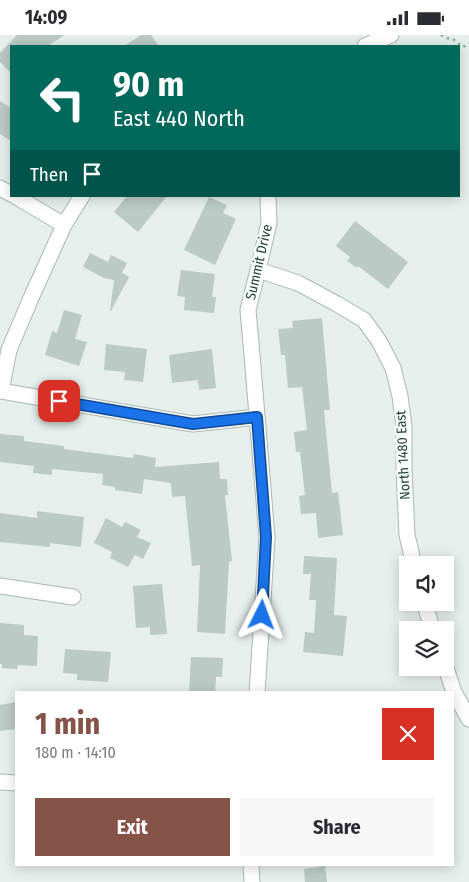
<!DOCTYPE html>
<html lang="en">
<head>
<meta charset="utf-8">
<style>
  :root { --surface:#fff; --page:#f7f7f7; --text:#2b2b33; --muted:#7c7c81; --accent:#855347 }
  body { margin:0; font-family:"Fira Sans Condensed",sans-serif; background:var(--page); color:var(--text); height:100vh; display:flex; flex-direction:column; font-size:19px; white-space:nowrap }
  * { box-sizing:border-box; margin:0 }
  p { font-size:16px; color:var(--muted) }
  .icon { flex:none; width:28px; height:28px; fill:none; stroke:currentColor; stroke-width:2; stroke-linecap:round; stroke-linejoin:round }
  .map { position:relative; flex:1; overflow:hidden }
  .side { position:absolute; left:15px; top:656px; width:439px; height:175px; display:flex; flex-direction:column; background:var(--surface); border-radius:0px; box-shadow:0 2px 12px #0003 }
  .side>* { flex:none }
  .hud { position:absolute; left:10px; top:10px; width:450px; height:152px; border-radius:0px; box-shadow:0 2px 12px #0003; background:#00695c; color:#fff; overflow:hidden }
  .tools { position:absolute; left:399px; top:521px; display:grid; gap:10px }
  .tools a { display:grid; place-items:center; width:55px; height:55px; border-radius:0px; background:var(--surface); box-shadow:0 2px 12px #0003; font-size:25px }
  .pin { position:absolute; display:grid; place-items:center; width:42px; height:42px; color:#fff; margin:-21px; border-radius:10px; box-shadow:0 2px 8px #0006 }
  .me { position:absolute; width:55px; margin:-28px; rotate:3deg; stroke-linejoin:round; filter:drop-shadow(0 0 4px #0008) }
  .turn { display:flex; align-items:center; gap:18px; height:105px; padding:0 20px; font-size:22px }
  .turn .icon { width:65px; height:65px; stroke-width:2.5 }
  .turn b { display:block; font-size:35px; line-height:42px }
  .then { display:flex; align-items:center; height:48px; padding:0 20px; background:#0003; gap:10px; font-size:19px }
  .round { display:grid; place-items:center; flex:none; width:52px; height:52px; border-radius:0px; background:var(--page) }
  .overview { display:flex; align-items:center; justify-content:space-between; height:85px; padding:0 20px }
  h1 { font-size:30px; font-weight:700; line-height:38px; color:var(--accent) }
  .action { display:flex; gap:10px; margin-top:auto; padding:10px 20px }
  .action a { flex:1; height:58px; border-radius:0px; background:var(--accent); color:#fff; font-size:20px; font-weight:700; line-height:58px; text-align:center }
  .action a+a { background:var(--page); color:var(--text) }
  .status { display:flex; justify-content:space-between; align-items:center; height:35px; padding:0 25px; background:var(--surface); direction:ltr }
  .status svg { height:14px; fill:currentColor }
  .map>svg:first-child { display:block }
  .building { fill:#bbcac4 }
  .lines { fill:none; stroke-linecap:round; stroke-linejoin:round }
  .street-casing { stroke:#a8b8b2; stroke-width:17 }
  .path { stroke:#86b3a5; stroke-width:2.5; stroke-dasharray:2.5 4; stroke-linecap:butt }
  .street { stroke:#fff; stroke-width:15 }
  .route-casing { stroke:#114b97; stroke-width:12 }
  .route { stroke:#1a73e8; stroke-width:9 }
  .labels { text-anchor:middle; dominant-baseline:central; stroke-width:5; stroke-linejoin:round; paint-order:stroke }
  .street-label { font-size:14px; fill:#24423a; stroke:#f7fbf9 }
</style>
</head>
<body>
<div class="status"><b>14:09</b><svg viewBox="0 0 49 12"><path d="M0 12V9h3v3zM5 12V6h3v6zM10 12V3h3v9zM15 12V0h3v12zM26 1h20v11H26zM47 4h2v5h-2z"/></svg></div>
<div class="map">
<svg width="469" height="847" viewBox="0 0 469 847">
  <rect width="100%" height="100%" fill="#e6efeb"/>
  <path class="building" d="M 17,0 L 64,0 L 48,11 L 11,11 L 11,38 L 0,27 L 0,18 Z
    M 141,0 L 151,0 L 159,11 L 124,11 Z
    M 0,66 L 11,73 L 11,106 L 0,99 Z
    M 127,161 L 167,161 L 138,197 L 114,177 Z
    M 209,162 L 227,170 L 223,178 L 236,184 L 215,230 L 184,215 Z
    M 355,186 L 408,227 L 388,254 L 358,231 L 357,233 L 347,226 L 350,222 L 336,211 Z
    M 90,218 L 108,227 L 111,220 L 127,228 L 122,238 L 129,242 L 111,276 L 110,276 L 114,245 L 104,243 L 83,232 Z
    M 181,235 L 215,239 L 212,262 L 216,262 L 214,278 L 184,275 L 185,262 L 177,261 Z
    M 64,275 L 82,280 L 75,304 L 87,307 L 79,331 L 45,320 L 52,296 L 57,298 Z
    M 322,283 L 330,375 L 324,375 L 332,458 L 338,457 L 343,500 L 318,503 L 316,478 L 301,479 L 299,461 L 305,460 L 300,417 L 296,417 L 294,397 L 307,395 L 302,352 L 288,353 L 285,320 L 281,320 L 278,294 L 293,293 L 292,286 Z
    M 106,309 L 147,314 L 143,347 L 124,345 L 125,337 L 104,335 Z
    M 212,314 L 216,353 L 199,355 L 198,345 L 172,348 L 169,320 Z
    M 0,399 L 24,401 L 24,406 L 64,411 L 64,414 L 133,423 L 134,419 L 156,423 L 155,432 L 219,427 L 220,444 L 227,444 L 228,460 L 225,460 L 232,526 L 229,527 L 225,599 L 197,597 L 200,530 L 192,531 L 185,461 L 172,462 L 171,448 L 144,444 L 142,459 L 115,455 L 115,452 L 102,450 L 103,439 L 52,434 L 52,440 L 33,438 L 34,431 L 0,427 Z
    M 37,476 L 84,482 L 81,512 L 50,508 L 50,512 L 0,507 L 0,478 L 37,483 Z
    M 106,483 L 122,492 L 125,487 L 141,495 L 137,502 L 151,508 L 143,524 L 135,520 L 128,532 L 110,523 L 112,517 L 94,508 Z
    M 304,521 L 337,523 L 334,580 L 347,581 L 343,621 L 303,617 L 305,597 L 314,598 L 316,565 L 309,565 L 311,539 L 303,539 Z
    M 162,549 L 167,599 L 150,600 L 150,592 L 136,593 L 133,551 Z
    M 0,588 L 24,590 L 24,600 L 38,601 L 37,631 L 18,630 L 17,634 L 2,633 L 2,629 L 0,629 Z
    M 65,614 L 111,617 L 108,647 L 77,645 L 77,639 L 63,638 Z
    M 191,622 L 223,623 L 222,642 L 216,642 L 215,658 L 189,658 Z
    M 16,667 L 16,694 L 0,696 L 0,670 Z
    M 325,831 L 327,847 L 305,847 L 304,834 Z"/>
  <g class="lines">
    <g class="street-casing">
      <path id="street" d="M 365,11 L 391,0
        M 0,153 L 11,159
        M 15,161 L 64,190
        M 258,235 L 298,248 L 337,269 L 364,285 L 379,306 L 393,333 L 400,361 L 404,392 L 404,434 L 407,500 L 414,530
        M 0,356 L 193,389 L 257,382
        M 1,356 L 9,315 L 31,263 L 64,190 L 82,161
        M 0,551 L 73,562
        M 424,568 L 433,595
        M 445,630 L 454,657 L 469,684
        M 257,658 L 267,502 L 252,320 L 248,275 L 258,235 L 269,188 L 268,161
        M 0,747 L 16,748
        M 251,830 L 252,847"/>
    </g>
    <path class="path" d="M 441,0 L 446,3 L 453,4 L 463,12 L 469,8"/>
    <use href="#street" class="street"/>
  </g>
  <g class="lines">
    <g class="route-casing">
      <path id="route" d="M 59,366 L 193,389 L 257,382 L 266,502 L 262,580"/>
    </g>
    <use href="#route" class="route"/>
  </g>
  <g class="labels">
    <g class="street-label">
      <text transform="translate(259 227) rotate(-77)">Summit Drive</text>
      <text transform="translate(403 420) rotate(-93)">North 1480 East</text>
    </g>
  </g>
</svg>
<div class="tools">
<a><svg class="icon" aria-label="sound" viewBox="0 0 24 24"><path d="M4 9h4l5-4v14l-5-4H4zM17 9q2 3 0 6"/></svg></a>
<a><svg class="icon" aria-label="layers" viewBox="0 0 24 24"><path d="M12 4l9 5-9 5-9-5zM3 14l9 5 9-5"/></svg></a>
</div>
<div class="pin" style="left:59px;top:366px;background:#d93025"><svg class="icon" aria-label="arrive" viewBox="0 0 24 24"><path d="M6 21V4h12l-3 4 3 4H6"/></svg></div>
<svg class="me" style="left:262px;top:580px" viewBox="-20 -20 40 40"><path d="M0-17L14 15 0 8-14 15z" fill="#1a73e8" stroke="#fff" stroke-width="4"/></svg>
<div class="hud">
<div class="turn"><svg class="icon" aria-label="left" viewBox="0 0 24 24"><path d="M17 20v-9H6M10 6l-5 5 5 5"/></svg><div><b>90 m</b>East 440 North</div></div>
<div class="then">Then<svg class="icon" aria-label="arrive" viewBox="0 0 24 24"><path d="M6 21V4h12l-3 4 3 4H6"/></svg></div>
</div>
<section class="side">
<div class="overview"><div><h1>1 min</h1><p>180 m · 14:10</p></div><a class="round" style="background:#d93025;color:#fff"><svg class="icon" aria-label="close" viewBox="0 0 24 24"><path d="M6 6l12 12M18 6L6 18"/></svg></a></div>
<div class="action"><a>Exit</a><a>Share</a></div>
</section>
</div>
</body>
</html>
